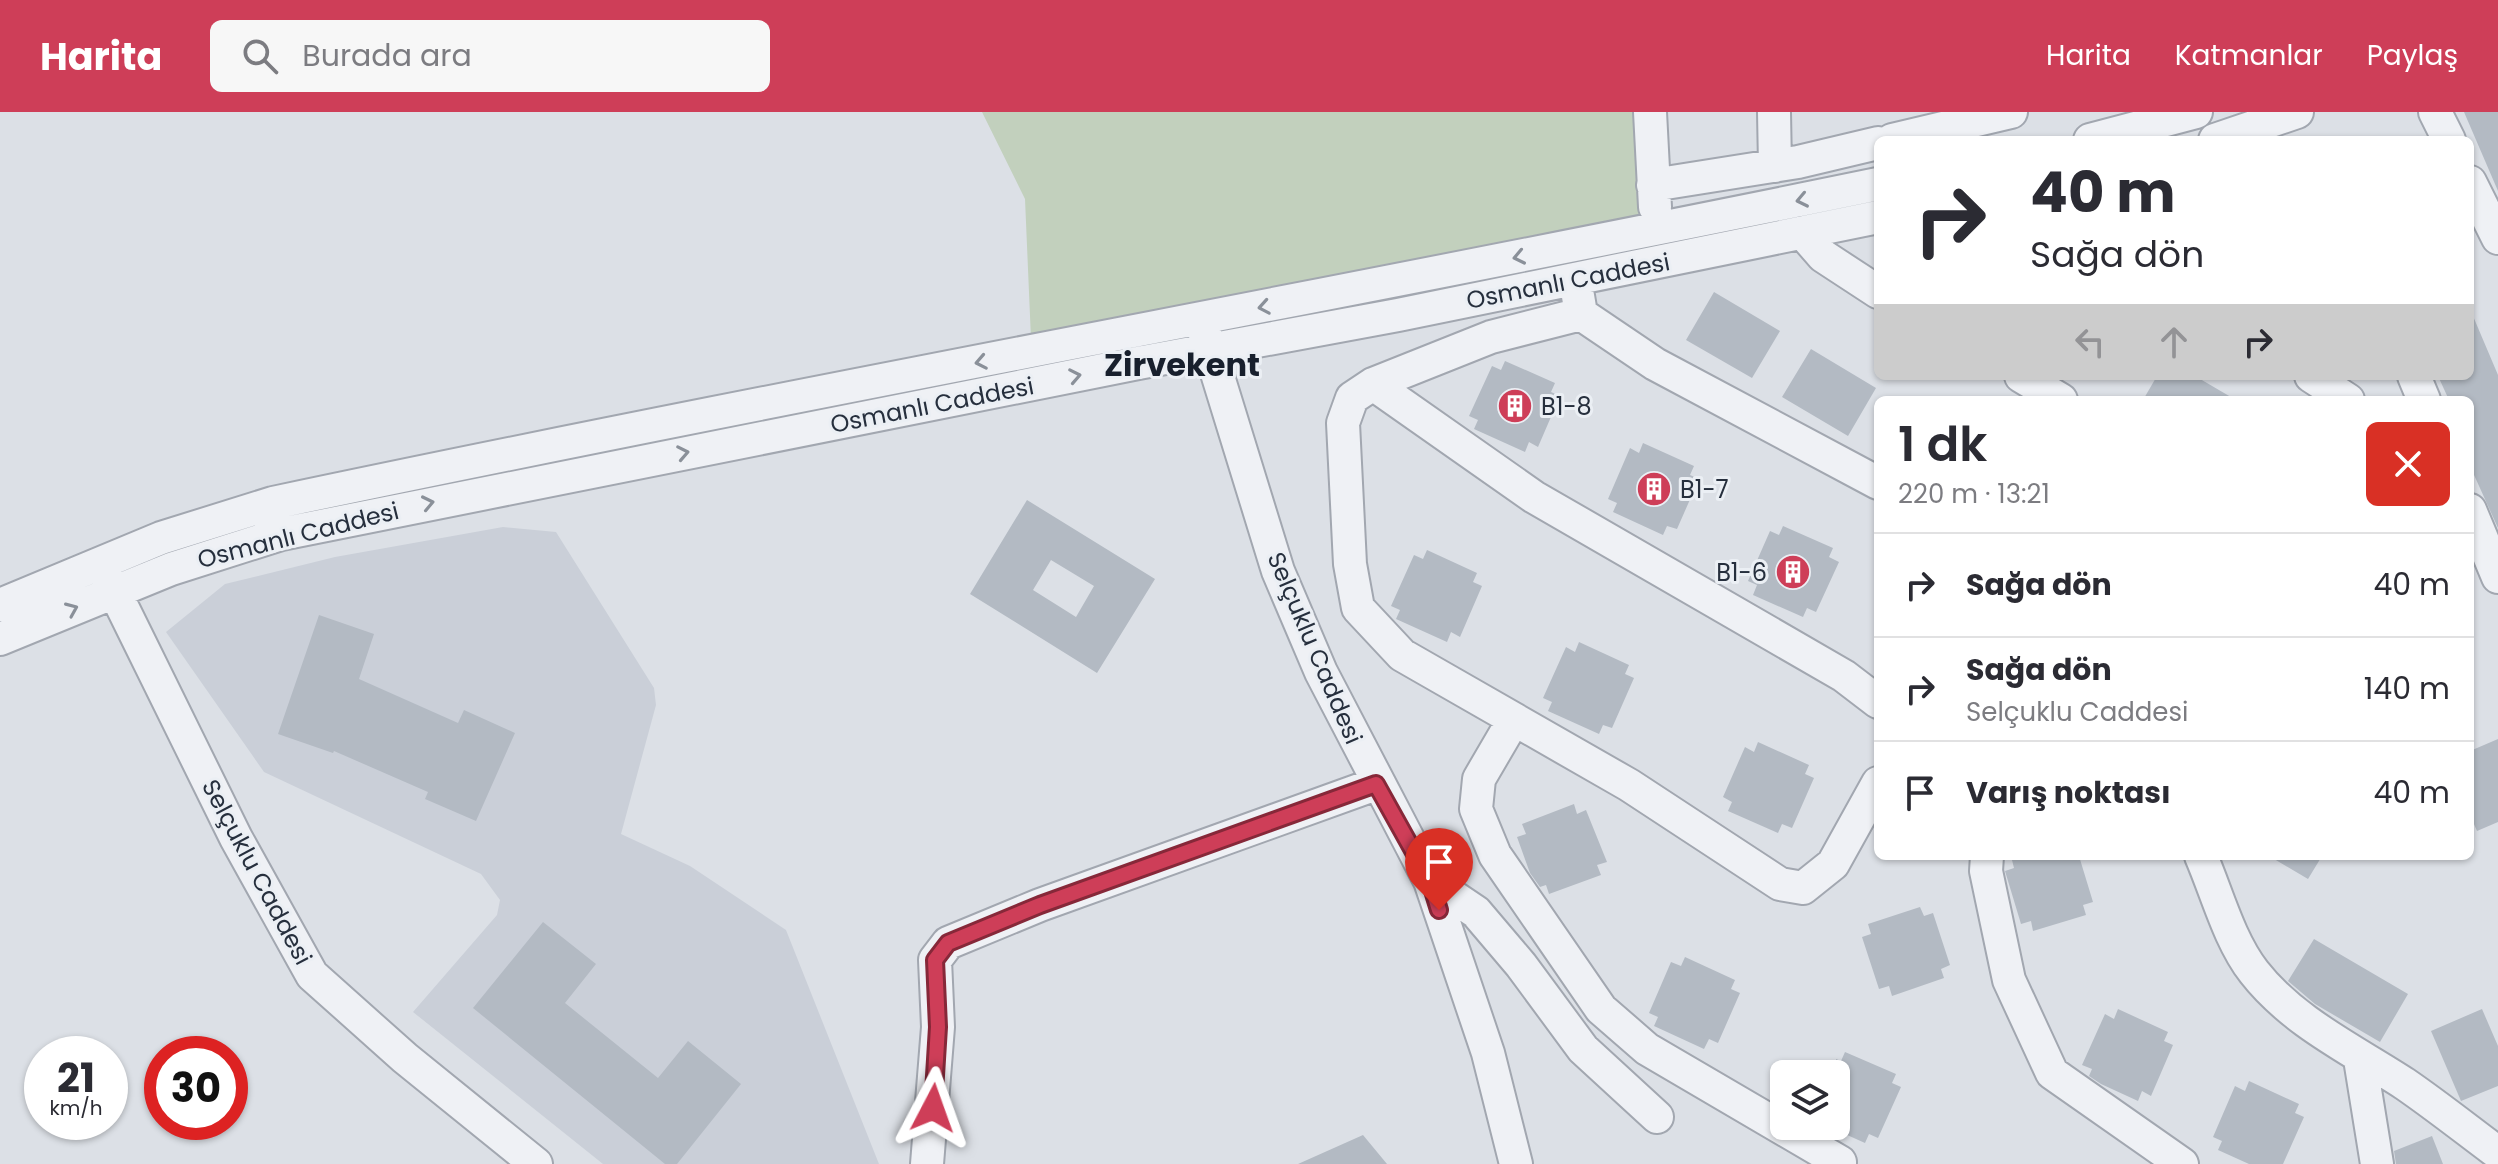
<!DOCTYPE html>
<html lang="tr">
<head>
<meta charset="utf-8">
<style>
  :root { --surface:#fff; --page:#f7f7f7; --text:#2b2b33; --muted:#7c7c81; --line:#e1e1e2; --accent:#ce3e58 }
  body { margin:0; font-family:Poppins,sans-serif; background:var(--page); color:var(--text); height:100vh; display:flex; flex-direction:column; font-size:30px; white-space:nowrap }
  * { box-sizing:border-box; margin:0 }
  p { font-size:26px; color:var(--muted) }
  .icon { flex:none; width:44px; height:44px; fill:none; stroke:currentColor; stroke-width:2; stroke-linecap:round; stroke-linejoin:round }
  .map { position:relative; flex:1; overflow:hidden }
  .side { position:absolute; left:1874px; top:284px; width:600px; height:464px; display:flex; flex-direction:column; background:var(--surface); border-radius:12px; box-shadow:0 2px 6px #0004 }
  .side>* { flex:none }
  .hud { position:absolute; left:1874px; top:24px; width:600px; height:244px; border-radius:12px; box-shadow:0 2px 6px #0004; background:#fff; color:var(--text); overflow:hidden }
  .tools { position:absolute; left:1770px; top:948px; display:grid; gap:16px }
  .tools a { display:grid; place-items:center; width:80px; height:80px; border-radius:12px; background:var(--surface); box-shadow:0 2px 6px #0004; font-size:40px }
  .speed { position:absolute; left:24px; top:924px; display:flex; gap:16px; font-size:40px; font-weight:700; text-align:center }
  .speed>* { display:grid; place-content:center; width:104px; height:104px; border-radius:50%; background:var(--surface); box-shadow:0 2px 6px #0004; line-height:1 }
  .speed small { font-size:20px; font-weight:400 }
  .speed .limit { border:12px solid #d22; background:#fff; color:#111 }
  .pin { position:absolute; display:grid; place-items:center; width:68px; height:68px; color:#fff; margin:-82px -34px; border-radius:50% 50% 50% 0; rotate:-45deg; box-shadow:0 0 8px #0007 }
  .pin .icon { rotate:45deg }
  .me { position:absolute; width:88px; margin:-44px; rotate:4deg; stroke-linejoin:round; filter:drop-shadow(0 0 6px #0008) }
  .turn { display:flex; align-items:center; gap:28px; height:168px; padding:0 24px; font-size:36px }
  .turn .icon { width:104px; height:104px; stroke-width:2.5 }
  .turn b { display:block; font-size:56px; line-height:68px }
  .lanes { display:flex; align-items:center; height:76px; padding:0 24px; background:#0003; justify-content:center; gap:40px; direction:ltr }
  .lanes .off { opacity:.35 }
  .round { display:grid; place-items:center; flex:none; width:84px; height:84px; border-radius:12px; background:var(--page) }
  .overview { display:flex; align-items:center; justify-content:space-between; height:136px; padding:0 24px }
  h1 { font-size:48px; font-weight:600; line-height:60px }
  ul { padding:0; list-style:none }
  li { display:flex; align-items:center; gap:24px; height:104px; padding:0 24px; border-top:2px solid var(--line) }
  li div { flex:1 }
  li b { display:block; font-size:30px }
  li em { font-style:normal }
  header { display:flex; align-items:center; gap:48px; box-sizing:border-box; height:112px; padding:0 40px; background:var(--accent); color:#fff }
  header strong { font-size:38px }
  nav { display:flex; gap:44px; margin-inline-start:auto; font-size:28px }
  .search { width:560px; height:72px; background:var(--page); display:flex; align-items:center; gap:20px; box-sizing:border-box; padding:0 28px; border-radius:12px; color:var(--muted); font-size:30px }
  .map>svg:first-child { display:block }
  .built { fill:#cacfd8 }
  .green { fill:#c2d0bd }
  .building { fill:#b3bac3; fill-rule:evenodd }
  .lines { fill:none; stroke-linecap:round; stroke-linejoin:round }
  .minor-casing { stroke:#a2a7b0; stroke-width:36 }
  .minor { stroke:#eff1f5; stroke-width:32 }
  .oneway { stroke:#8a9099 }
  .route-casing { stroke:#862839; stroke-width:20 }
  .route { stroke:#ce3e58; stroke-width:14 }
  .labels { text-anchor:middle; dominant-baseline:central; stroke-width:6; stroke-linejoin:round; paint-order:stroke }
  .street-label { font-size:24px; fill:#262f3d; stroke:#ebeff4 }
  .poi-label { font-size:24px; fill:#262f3d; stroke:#ebeff4; text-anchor:start }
  .district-label { font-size:32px; font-weight:bold; fill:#18202d; stroke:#ebeff4 }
</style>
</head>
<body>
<header>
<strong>Harita</strong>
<div class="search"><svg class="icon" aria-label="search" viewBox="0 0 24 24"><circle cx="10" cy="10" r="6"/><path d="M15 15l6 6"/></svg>Burada ara</div>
<nav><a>Harita</a><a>Katmanlar</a><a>Paylaş</a></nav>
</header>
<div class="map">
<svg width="2498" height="1052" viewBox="0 0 2498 1052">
  <rect width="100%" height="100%" fill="#dce0e6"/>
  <path class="built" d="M 503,415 L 556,420 L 654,576 L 656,593 L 621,722 L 690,754 L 786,818 L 879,1052 L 603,1052 L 413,900 L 497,803 L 500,788 L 481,762 L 264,660 L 166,520 L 225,472 L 335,445 Z"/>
  <path class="green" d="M 982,0 L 1636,0 L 1642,107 L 1031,227 L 1025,87 Z"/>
  <path class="building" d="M 2464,0 L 2498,0 L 2498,79 Z
    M 1714,180 L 1780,219 L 1752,266 L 1686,228 Z
    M 2470,197 L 2498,263 L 2498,416 L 2470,354 L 2470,288 L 2449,288 L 2438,264 L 2470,264 Z
    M 1811,237 L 1876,276 L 1848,324 L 1782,285 Z
    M 1505,249 L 1555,271 L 1551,280 L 1560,284 L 1538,335 L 1529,330 L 1525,340 L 1474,317 L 1478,308 L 1469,304 L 1492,254 L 1501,258 Z
    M 2157,264 L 2195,264 L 2236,288 L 2143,288 Z
    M 1643,331 L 1694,354 L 1690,363 L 1699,367 L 1677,417 L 1667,414 L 1663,423 L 1613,400 L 1617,391 L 1608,387 L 1630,336 L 1639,341 Z
    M 1027,388 L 1155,467 L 1097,561 L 970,482 ZM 1051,448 L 1094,474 L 1076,505 L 1033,478 Z
    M 1783,414 L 1833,436 L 1829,445 L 1839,450 L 1816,500 L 1807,496 L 1803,505 L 1753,483 L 1757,473 L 1748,469 L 1770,419 L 1779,423 Z
    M 1427,438 L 1477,461 L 1473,470 L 1482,474 L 1460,525 L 1451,520 L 1447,530 L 1396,507 L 1400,498 L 1391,494 L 1414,443 L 1423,447 Z
    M 319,503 L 374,522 L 359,567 L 458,611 L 464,598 L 515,621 L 476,709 L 425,687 L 428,680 L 334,639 L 333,641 L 278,622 Z
    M 1579,530 L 1629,553 L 1625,562 L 1634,566 L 1612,616 L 1603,613 L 1599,622 L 1548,599 L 1552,590 L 1543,586 L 1566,535 L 1575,540 Z
    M 2498,627 L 2498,710 L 2477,719 L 2470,703 L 2470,639 Z
    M 1758,630 L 1809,653 L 1805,662 L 1814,666 L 1792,716 L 1782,712 L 1778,721 L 1728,699 L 1732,690 L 1723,685 L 1745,635 L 1754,640 Z
    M 1574,692 L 1577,702 L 1586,698 L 1607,750 L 1597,753 L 1601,763 L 1549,782 L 1546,773 L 1540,775 L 1530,761 L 1517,725 L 1526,722 L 1522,712 Z
    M 2011,744 L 2079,744 L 2093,790 L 2083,793 L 2086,803 L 2033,819 L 2031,809 L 2021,812 L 2005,759 L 2014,756 Z
    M 2269,744 L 2322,744 L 2308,767 Z
    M 1920,795 L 1924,804 L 1933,801 L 1950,853 L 1941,857 L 1944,866 L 1892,884 L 1889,874 L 1879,877 L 1862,825 L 1871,822 L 1868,812 Z
    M 543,810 L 596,852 L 565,891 L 658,966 L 688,929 L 741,972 L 677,1052 L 665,1052 L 473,896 Z
    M 2314,827 L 2408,882 L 2380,930 L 2315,892 L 2288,869 Z
    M 1685,845 L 1735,868 L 1731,877 L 1740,881 L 1718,931 L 1709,927 L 1704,937 L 1654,914 L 1658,905 L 1649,901 L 1671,850 L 1681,854 Z
    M 2118,897 L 2168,920 L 2164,929 L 2173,933 L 2151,984 L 2142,979 L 2138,989 L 2101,972 L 2089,964 L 2092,957 L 2082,953 L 2105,902 L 2114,907 Z
    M 2482,897 L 2498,934 L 2498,974 L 2461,989 L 2431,919 Z
    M 1845,940 L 1896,962 L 1892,971 L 1901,975 L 1878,1026 L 1869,1022 L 1865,1031 L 1836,1018 L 1836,947 L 1841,949 Z
    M 2249,969 L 2299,992 L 2295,1001 L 2304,1005 L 2283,1052 L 2249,1052 L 2218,1038 L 2222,1029 L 2213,1025 L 2235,974 L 2245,979 Z
    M 1363,1023 L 1387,1052 L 1298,1052 Z
    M 2432,1024 L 2443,1052 L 2396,1052 L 2394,1039 Z"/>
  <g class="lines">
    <g class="minor-casing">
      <path id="minor" d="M 1650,0 L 1655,95
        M 1774,0 L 1775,54
        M 2435,0 L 2449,28
        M 1892,28 L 2011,0
        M 2090,28 L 2196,0
        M 2215,28 L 2297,0
        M 2470,70 L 2498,126
        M 1653,73 L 1798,50 L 1878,31
        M 1803,121 L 1823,144 L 1878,180
        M 1578,184 L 1581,202 L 1655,252 L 1878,371
        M 1581,202 L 1491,225 L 1373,272 L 1352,286 L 1343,311 L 1350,452 L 1358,496 L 1402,543 L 1629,673 L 1780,772 L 1803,776 L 1833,752 L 1878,671
        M 1204,219 L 1278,459 L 1321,560 L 1430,769 L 1488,941 L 1516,1052
        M 2021,264 L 2061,288
        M 2311,264 L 2348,288
        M 2414,264 L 2424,288
        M 1373,272 L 1534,385 L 1844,564 L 1878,590
        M 2470,398 L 2498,465
        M 106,462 L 236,726 L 312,863 L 405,946 L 536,1052
        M 0,493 L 161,426 L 273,391 C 807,278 1344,182 1878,72
        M 0,527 L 171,457 L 281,422 L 1138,251 L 1398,203 L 1878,105
        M 1514,607 L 1479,667 L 1476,697 L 1495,743 L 1601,897 L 1647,937 L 1840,1050
        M 1987,744 L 1986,759 L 2009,868 L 2052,961 L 2182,1052
        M 2201,744 C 2217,781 2229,828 2254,860 C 2293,910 2353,938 2405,972 C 2437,994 2467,1018 2498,1041
        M 1430,769 L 1476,800 L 1521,853 L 1583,937 L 1657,1005
        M 2360,947 L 2377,1052
        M 927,1052 L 938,915 L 935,848 L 948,831 L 1040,793 L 1376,672"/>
    </g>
    <use href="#minor" class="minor"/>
  </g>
  <defs><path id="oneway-chevron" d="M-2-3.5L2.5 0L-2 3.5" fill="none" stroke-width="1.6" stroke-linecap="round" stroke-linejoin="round" transform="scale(2)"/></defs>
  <g class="oneway">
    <use href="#oneway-chevron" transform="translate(1802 88) rotate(168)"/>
    <use href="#oneway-chevron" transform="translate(1519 145) rotate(168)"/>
    <use href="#oneway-chevron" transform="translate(1264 195) rotate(170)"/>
    <use href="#oneway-chevron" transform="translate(981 250) rotate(169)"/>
    <use href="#oneway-chevron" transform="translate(1075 264) rotate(-11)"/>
    <use href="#oneway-chevron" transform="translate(683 341) rotate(-11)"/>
    <use href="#oneway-chevron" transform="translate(428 391) rotate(-12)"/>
    <use href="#oneway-chevron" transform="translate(72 497) rotate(-23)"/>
  </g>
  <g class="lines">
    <g class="route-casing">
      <path id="route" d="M 933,996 L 938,915 L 935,848 L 948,831 L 1040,793 L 1376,672 L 1430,769 L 1439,798"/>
    </g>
    <use href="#route" class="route"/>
  </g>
  <defs>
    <g id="building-disc" transform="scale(1.8)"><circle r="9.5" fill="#ce3e58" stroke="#ebeff4"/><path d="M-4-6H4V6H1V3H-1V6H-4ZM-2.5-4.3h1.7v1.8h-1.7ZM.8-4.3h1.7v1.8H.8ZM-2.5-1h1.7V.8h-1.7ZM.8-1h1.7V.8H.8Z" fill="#fff"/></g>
  </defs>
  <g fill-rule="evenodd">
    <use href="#building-disc" x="1515" y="294"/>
    <use href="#building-disc" x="1654" y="377"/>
    <use href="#building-disc" x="1793" y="460"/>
  </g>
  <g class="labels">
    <g class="street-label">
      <text transform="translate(1568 169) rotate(-11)">Osmanlı Caddesi</text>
      <text transform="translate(932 293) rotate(-11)">Osmanlı Caddesi</text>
      <text transform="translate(298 423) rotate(-14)">Osmanlı Caddesi</text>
      <text transform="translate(1315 536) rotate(67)">Selçuklu Caddesi</text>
      <text transform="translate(257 760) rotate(62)">Selçuklu Caddesi</text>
    </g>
    <g class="poi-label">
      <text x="1541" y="294">B1-8</text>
      <text x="1680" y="377">B1-7</text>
      <text x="1767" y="460" text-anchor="end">B1-6</text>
    </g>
    <g class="district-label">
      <text x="1182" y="252">Zirvekent</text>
    </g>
  </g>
</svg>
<div class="tools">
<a><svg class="icon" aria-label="layers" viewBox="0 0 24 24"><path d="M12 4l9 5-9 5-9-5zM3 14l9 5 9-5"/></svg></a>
</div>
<div class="speed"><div>21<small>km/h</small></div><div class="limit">30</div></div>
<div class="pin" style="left:1439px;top:798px;background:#d93025"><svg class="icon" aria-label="arrive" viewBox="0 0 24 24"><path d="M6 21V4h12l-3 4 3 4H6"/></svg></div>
<svg class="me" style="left:933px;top:996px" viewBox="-20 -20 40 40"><path d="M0-17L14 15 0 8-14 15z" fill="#ce3e58" stroke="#fff" stroke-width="4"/></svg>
<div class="hud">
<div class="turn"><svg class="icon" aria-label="right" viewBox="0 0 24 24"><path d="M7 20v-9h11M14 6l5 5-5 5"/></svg><div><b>40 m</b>Sağa dön</div></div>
<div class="lanes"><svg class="icon off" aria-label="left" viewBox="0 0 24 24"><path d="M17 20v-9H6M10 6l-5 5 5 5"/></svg><svg class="icon off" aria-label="ahead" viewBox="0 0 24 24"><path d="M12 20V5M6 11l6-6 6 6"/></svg><svg class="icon" aria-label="right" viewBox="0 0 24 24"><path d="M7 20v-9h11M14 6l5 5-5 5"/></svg></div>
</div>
<section class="side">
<div class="overview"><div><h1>1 dk</h1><p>220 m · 13:21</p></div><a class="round" style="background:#d93025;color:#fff"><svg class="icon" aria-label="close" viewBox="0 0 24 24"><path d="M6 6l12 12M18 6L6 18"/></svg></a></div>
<ul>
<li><svg class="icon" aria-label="right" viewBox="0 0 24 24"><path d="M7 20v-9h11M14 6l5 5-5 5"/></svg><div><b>Sağa dön</b></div><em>40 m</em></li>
<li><svg class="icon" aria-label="right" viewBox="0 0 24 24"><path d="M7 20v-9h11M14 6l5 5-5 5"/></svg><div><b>Sağa dön</b><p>Selçuklu Caddesi</p></div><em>140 m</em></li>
<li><svg class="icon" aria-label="arrive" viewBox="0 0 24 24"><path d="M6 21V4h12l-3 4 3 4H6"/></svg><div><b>Varış noktası</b></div><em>40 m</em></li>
</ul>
</section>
</div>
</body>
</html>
